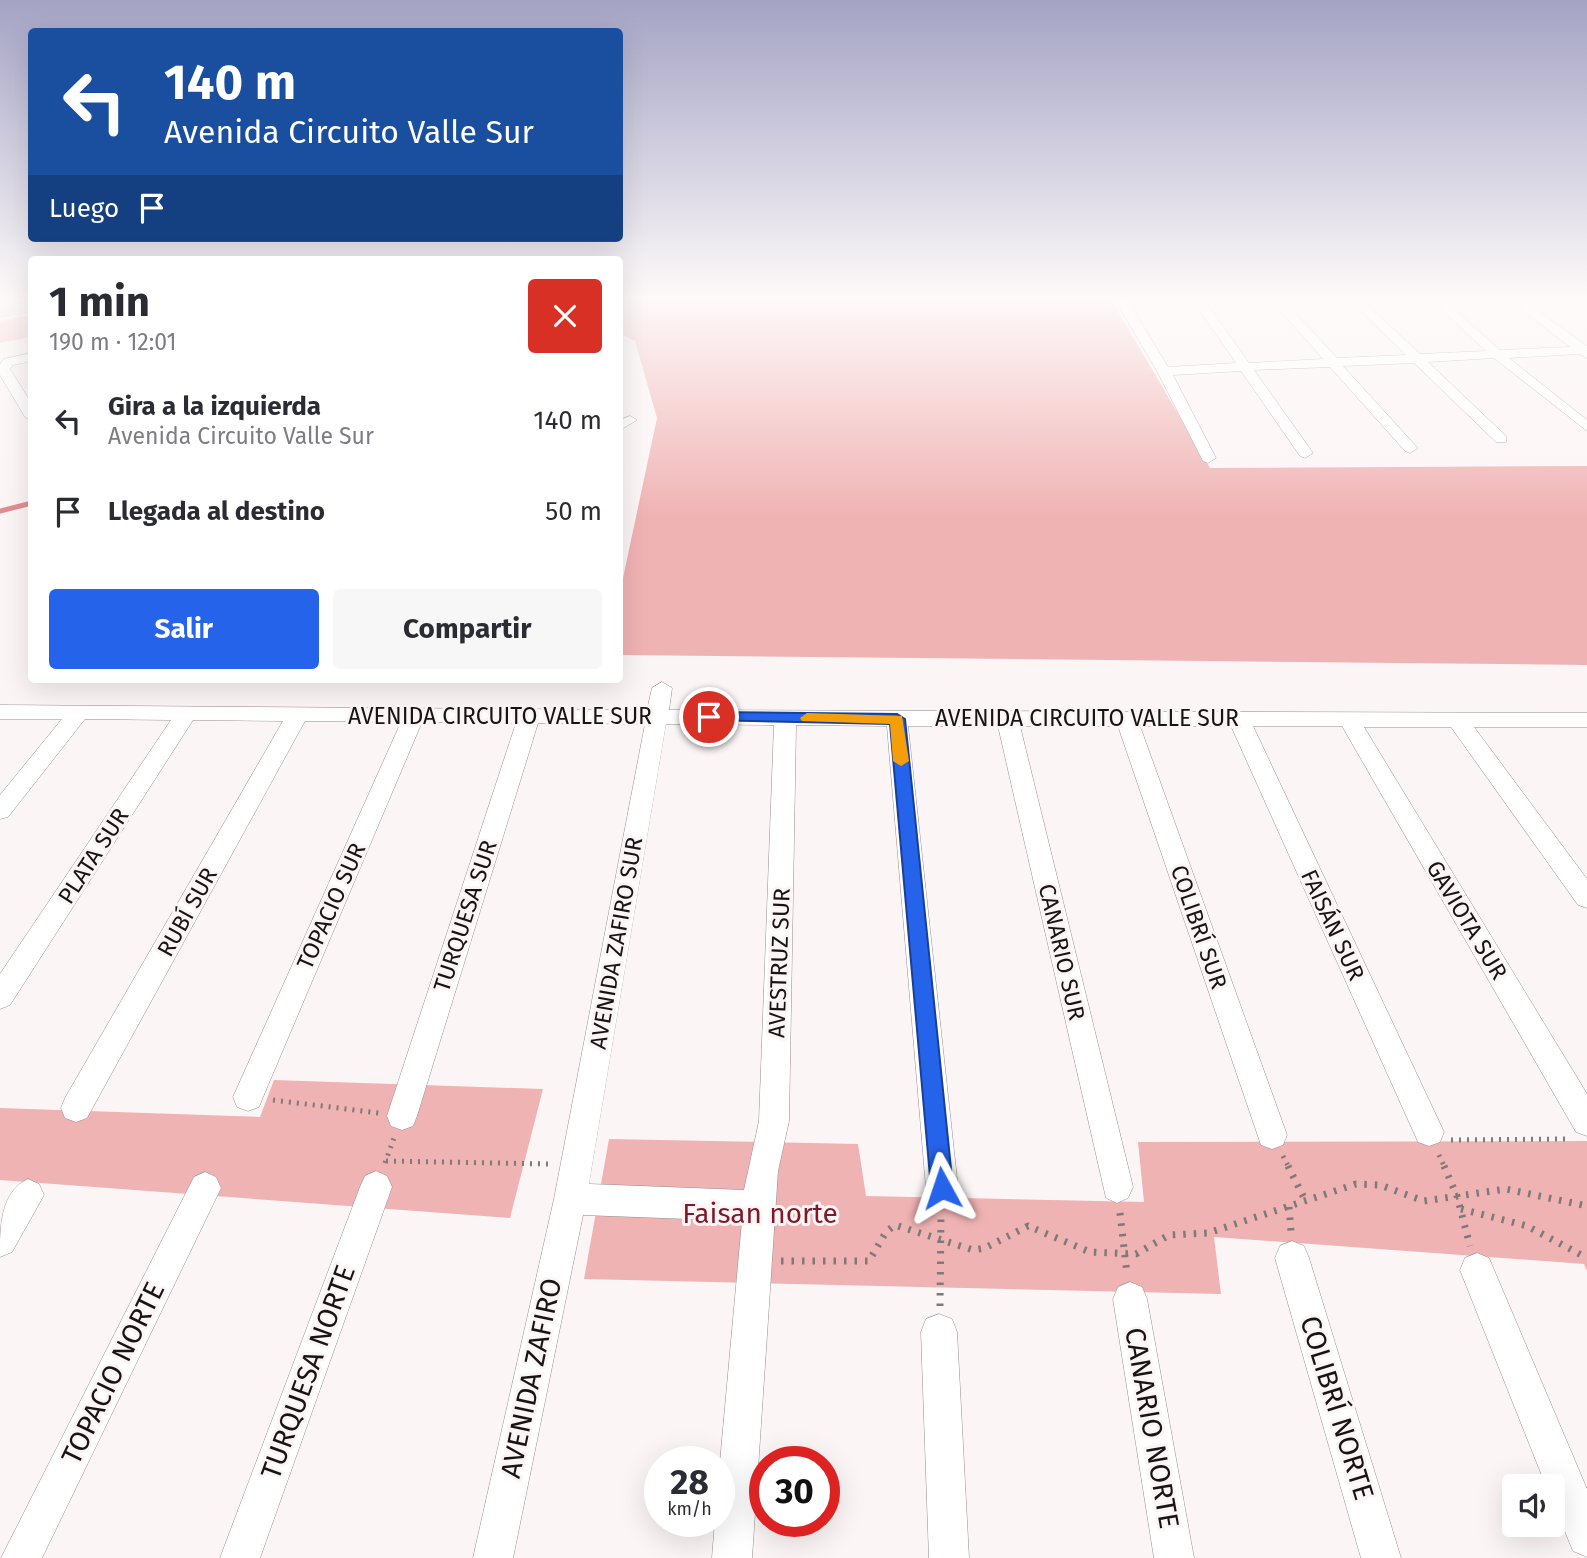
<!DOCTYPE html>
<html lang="es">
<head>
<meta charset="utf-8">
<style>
  :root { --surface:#fff; --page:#f7f7f7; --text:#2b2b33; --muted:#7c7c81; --accent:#2563eb }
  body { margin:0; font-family:"Fira Sans",sans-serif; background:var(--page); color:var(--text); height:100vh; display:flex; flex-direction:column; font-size:26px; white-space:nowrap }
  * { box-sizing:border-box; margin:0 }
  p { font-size:23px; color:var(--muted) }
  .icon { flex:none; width:38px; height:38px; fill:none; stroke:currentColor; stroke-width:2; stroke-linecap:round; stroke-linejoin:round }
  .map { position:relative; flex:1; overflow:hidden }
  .panel { position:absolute; left:28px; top:256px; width:595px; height:427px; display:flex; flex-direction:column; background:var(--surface); border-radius:7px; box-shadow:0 7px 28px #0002 }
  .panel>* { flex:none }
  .hud { position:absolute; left:28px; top:28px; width:595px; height:214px; border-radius:7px; box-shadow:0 7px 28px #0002; background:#1a4fa0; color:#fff; overflow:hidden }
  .fabs { position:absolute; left:1502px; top:1474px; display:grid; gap:14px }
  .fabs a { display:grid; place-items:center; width:63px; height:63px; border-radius:7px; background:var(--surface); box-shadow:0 7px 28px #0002; font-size:35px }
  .speed { position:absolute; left:644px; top:1446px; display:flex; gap:14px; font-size:35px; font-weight:700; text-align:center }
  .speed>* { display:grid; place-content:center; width:91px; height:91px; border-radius:50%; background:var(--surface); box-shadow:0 7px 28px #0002; line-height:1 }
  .speed small { font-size:18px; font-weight:400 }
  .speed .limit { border:10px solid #d22; background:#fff; color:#111 }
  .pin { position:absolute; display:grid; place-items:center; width:60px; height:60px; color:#fff; margin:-30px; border:4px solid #fff; border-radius:50%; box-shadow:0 2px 7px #0007 }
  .me { position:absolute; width:77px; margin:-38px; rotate:355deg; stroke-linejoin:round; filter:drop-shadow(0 0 5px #0008) }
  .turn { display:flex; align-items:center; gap:24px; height:147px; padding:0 21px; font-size:32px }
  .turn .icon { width:91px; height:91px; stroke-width:2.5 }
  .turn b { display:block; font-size:49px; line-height:60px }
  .then { display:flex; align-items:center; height:66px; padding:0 21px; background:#0003; gap:14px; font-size:26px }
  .round { display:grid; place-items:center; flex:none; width:74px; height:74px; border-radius:7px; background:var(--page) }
  .head { display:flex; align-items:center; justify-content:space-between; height:119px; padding:0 21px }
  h1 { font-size:42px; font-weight:700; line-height:52px }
  .button { display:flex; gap:14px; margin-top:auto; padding:14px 21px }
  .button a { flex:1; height:80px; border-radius:7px; background:var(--accent); color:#fff; font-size:28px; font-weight:700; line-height:80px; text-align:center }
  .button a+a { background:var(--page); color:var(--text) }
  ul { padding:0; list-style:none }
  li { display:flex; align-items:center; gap:21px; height:91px; padding:0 21px }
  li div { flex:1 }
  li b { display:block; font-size:26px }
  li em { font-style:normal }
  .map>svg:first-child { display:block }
  .green { fill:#f0b3b4 }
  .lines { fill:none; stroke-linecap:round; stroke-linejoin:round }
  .stream { stroke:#df8a8e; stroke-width:5 }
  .minor-casing { stroke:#968f8f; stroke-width:1 }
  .secondary-casing { stroke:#968f8f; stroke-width:1 }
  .path-far1 { stroke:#7e7a7a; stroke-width:5; stroke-dasharray:2 6; stroke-linecap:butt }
  .path { stroke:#7e7a7a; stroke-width:7; stroke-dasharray:2.5 8; stroke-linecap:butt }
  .minor { fill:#fff; fill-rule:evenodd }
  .secondary { fill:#ecd6d7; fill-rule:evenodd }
  .route { fill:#2563eb; stroke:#184099; stroke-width:2 }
  .slow { fill:#f59e0b }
  .labels { text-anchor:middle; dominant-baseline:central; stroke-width:6; stroke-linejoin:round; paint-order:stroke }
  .street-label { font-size:23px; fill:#171414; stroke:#fcf5f5 }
  .near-park-label { font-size:28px; fill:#7e182a; stroke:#fcf5f5 }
  .near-street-label { font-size:28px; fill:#171414; stroke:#fcf5f5 }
</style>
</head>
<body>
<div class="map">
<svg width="1587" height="1558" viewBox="0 0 1587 1558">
  <rect width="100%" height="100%" fill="#fcf5f5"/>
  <path class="green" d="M 620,298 L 1110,298 L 1210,468 L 1587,466 L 1587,665 L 620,655 L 620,592 L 657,418 L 635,341 L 620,334 Z
    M 31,315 L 31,337 L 0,343 L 0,321 Z
    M 274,1080 L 543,1089 L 510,1218 L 0,1180 L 0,1108 L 260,1117 Z
    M 609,1139 L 858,1144 L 866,1196 L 1144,1202 L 1138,1142 L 1587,1141 L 1587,1271 L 1584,1264 L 1214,1237 L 1221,1294 L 584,1279 Z"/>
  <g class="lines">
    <path class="stream" d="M 0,511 L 32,503"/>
    <g class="minor-casing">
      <path id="minor" d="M 1114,298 L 1126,298 L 1168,367 L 1236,363 L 1191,298 L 1203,298 L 1249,363 L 1323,359 L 1269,298 L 1281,298 L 1337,358 L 1406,355 L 1348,298 L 1360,298 L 1420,354 L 1486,351 L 1429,298 L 1441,298 L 1500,350 L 1570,347 L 1507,298 L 1520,298 L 1587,346 L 1587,358 L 1579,354 L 1509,358 L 1587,420 L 1587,431 L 1494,358 L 1428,362 L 1506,436 L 1506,442 L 1496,442 L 1414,363 L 1343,366 L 1415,445 L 1418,448 L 1410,453 L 1405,451 L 1330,367 L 1254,370 L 1313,453 L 1305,458 L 1300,456 L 1241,371 L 1173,375 L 1216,458 L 1208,463 L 1203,461 L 1157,371 Z
        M 32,353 L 32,361 L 13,365 L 10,369 L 32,404 L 32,421 L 25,417 L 0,375 L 0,364 L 4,359 Z
        M 630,416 L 637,420 L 620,430 L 620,420 Z
        M 662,682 L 672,688 L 669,710 L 1587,713 L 1587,727 L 1474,727 L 1587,879 L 1587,908 L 1578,905 L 1451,727 L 1364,727 L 1587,1094 L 1587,1136 L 1576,1132 L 1342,726 L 1253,726 L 1444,1132 L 1440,1142 L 1429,1146 L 1418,1142 L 1231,726 L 1140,726 L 1287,1135 L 1283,1145 L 1272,1149 L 1261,1145 L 1118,726 L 1020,726 L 1133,1187 L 1128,1198 L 1117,1203 L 1106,1198 L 998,726 L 908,726 L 958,1188 L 953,1199 L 942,1204 L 931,1199 L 926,1188 L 887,726 L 796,725 L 789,1121 L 778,1171 L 752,1558 L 712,1558 L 715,1521 L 719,1521 L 719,1473 L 742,1221 L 583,1215 L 513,1558 L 473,1558 L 554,1199 L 645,724 L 538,723 L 417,1116 L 413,1126 L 402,1130 L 391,1126 L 387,1116 L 516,723 L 422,722 L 263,1097 L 259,1107 L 248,1111 L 237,1107 L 233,1097 L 401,722 L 305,721 L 87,1118 L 76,1122 L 65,1118 L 61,1108 L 65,1098 L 283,721 L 193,720 L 10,1005 L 0,1009 L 0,974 L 171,720 L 85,719 L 8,817 L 0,819 L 0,795 L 62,719 L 0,719 L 0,705 L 647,710 L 652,688 ZM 666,724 L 774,725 L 759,1121 L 744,1190 L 589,1184 Z
        M 376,1171 L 387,1176 L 392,1187 L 260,1558 L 220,1558 L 360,1187 L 365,1176 Z
        M 205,1172 L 216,1177 L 221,1188 L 42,1558 L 1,1558 L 194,1177 Z
        M 28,1179 L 39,1184 L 44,1195 L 12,1252 L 0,1257 C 0,1227 0,1192 28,1179 Z
        M 1292,1241 L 1304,1246 L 1309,1258 L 1401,1558 L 1361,1558 L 1275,1258 L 1280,1246 Z
        M 1477,1253 L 1489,1258 L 1587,1489 L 1587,1557 L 1573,1551 L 1552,1500 L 1552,1486 L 1546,1486 L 1460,1270 L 1465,1258 Z
        M 1130,1282 L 1142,1287 L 1147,1299 L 1194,1558 L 1154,1558 L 1113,1299 L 1118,1287 Z
        M 939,1314 L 952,1319 L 957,1332 L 969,1558 L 929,1558 L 921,1332 L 926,1319 Z"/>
    </g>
    <g class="secondary-casing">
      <path id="secondary" d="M 32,301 L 32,311 L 0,317 L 0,307 Z"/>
    </g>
    <path class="path-far1" d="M 273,1100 L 379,1113
      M 1451,1140 L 1569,1139
      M 1439,1155 L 1445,1168
      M 1283,1156 L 1289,1168
      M 386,1161 L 549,1164
      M 385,1163 L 394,1138"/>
    <path class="path" d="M 1288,1166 L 1306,1202
      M 1444,1166 L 1457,1196 L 1470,1246
      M 1289,1207 L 1291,1231
      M 1461,1209 L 1527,1226 L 1587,1258
      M 1120,1213 L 1127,1274
      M 781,1261 L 869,1261 L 886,1232 L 895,1225 L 973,1250 L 985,1248 L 1028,1226 L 1090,1252 L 1136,1254 L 1169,1235 L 1208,1233 L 1356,1184 L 1380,1185 L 1424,1201 L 1506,1189 L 1587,1206
      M 940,1306 L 941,1213"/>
    <use href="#minor" class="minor"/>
    <use href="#secondary" class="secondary"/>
  </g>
  <linearGradient id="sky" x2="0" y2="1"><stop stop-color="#a4a3c4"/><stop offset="0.58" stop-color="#fefafa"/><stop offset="1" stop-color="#fefafa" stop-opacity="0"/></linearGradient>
  <rect width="1587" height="516" fill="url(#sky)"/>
  <path class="route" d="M 709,712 L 897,714 L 905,719 L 953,1188 L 950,1195 L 942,1199 L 934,1195 L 931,1188 L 890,724 L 703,720 L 703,713 Z"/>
  <path class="slow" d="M 807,713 L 902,716 L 909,761 L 901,766 L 893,761 L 890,724 L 802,721 L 800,718 Z"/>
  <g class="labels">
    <g class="street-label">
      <text x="500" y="716">AVENIDA CIRCUITO VALLE SUR</text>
      <text x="1087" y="718">AVENIDA CIRCUITO VALLE SUR</text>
      <text transform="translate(93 856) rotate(-57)">PLATA SUR</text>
      <text transform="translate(331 906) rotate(-66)">TOPACIO SUR</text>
      <text transform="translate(187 912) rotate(-61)">RUBÍ SUR</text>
      <text transform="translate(465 916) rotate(-72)">TURQUESA SUR</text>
      <text transform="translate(1467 920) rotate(59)">GAVIOTA SUR</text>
      <text transform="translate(1333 925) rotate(65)">FAISÁN SUR</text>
      <text transform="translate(1199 927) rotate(71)">COLIBRÍ SUR</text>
      <text transform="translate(616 943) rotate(-80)">AVENIDA ZAFIRO SUR</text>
      <text transform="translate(1062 952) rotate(77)">CANARIO SUR</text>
      <text transform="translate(779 963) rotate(-88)">AVESTRUZ SUR</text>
    </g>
    <g class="near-park-label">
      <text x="760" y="1213">Faisan norte</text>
    </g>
    <g class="near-street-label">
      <text transform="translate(308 1372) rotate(-70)">TURQUESA NORTE</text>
      <text transform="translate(113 1373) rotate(-64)">TOPACIO NORTE</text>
      <text transform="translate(531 1378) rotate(-78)">AVENIDA ZAFIRO</text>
      <text transform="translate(1337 1408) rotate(73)">COLIBRÍ NORTE</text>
      <text transform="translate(1152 1428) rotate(80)">CANARIO NORTE</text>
    </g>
  </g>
</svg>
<div class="fabs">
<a><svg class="icon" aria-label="sound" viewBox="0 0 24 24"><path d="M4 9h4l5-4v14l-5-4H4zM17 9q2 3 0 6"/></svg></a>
</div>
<div class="speed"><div>28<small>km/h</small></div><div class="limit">30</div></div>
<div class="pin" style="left:709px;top:717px;background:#d93025"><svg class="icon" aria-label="arrive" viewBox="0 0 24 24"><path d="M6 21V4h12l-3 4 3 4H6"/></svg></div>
<svg class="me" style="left:942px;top:1188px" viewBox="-20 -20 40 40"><path d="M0-17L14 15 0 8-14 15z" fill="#2563eb" stroke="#fff" stroke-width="4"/></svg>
<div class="hud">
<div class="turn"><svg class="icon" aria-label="left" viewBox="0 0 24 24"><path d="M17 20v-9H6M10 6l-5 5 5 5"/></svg><div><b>140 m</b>Avenida Circuito Valle Sur</div></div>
<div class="then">Luego<svg class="icon" aria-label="arrive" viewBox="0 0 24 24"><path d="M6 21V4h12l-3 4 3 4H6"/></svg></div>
</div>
<section class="panel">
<div class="head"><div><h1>1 min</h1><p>190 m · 12:01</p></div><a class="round" style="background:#d93025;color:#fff"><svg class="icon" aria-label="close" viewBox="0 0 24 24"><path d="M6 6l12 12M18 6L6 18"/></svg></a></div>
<ul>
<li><svg class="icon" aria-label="left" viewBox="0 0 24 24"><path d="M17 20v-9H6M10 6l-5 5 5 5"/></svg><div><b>Gira a la izquierda</b><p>Avenida Circuito Valle Sur</p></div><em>140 m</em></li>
<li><svg class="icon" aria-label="arrive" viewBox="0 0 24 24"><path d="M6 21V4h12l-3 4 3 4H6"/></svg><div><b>Llegada al destino</b></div><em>50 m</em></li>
</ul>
<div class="button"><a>Salir</a><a>Compartir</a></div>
</section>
</div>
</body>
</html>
